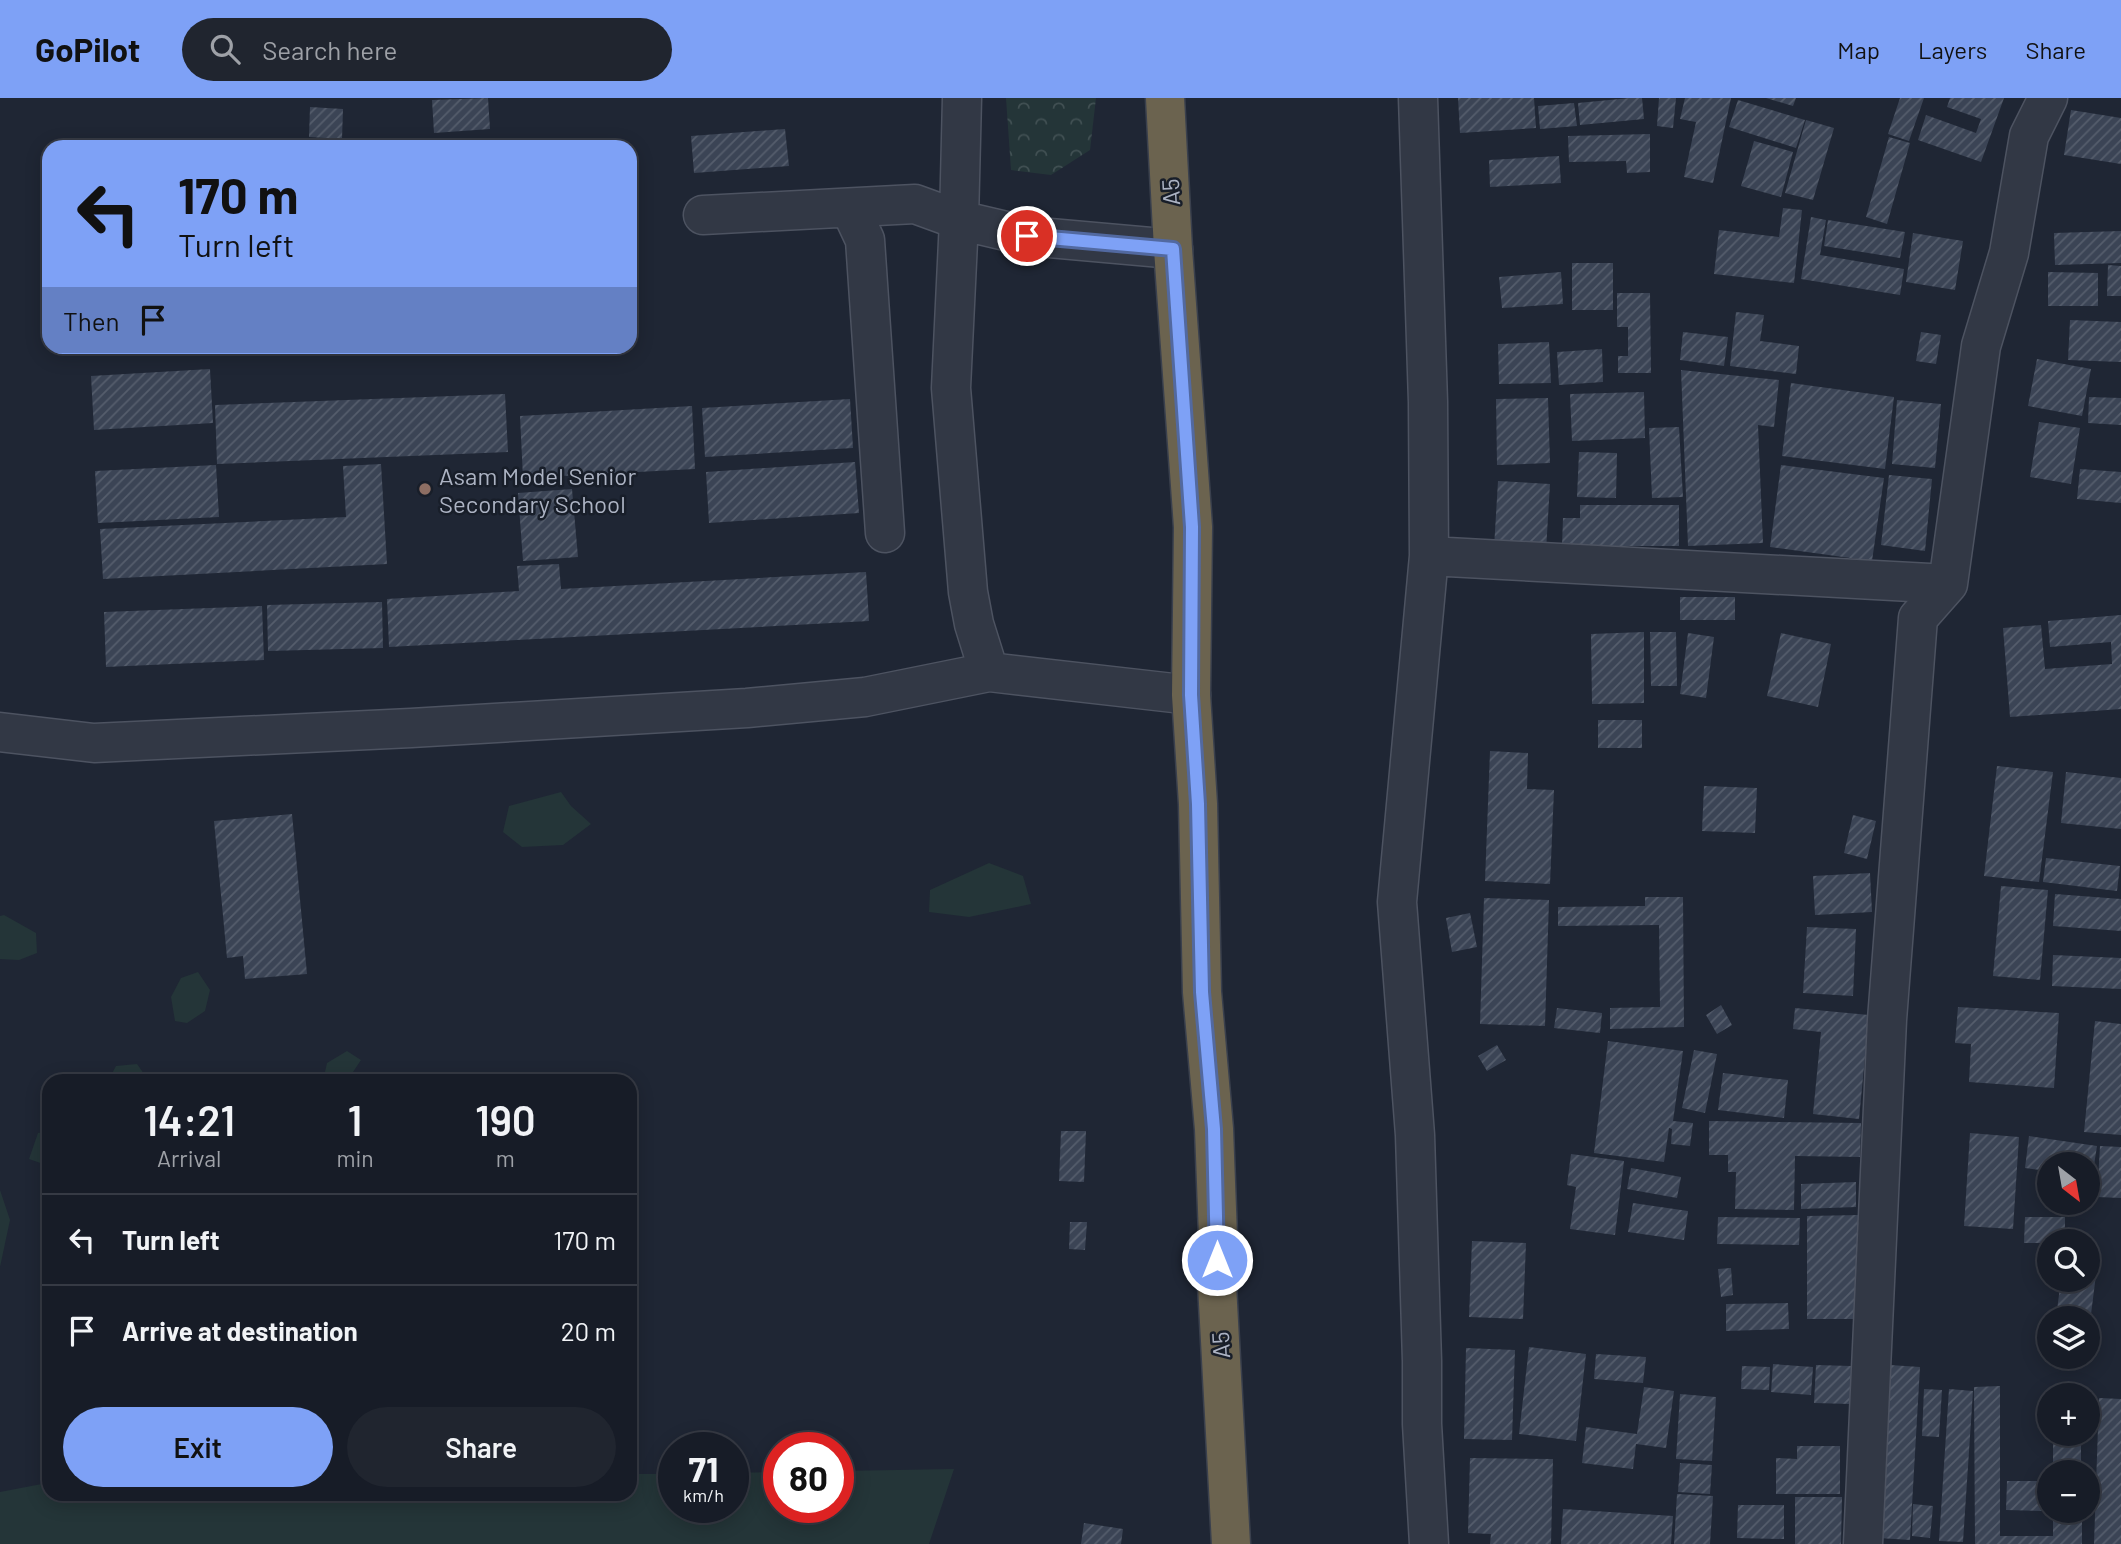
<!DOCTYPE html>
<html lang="en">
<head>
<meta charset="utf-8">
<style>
  :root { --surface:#171c27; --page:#20252f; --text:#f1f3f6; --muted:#9ea1a7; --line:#363a44; --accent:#7ea1f6 }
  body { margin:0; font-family:Barlow,sans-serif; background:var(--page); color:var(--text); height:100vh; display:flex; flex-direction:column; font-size:26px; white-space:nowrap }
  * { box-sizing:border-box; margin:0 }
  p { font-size:23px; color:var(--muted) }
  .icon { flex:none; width:38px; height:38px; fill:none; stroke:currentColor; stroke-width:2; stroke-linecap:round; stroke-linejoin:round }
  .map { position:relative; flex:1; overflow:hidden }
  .details { position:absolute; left:42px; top:976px; width:595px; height:427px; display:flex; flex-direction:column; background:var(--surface); border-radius:21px; box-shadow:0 4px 18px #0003,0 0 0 2px var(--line) }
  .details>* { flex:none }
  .top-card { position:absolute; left:42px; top:42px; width:595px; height:214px; border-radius:21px; box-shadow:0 4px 18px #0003,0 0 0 2px var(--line); background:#7ea1f6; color:#111; overflow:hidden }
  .needle { width:46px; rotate:149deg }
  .controls { position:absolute; left:2037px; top:1054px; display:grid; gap:14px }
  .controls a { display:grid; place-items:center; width:63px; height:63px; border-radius:50%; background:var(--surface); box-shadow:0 4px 18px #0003,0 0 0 2px var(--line); font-size:35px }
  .speed { position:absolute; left:658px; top:1334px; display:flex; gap:14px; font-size:35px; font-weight:700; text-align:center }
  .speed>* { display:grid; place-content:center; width:91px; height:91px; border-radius:50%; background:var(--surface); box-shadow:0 4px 18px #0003,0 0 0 2px var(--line); line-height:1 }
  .speed small { font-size:18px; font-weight:400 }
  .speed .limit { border:10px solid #d22; background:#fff; color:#111 }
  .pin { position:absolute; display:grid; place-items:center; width:60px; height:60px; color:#fff; margin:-30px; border:4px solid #fff; border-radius:50%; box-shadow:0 2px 7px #0007 }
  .me { position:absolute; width:77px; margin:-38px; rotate:0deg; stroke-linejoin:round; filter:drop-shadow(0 0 5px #0008) }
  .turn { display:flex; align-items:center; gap:24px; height:147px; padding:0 21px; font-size:32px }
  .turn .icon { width:91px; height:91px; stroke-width:2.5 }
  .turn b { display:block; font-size:49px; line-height:60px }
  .then { display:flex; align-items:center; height:66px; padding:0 21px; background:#0003; gap:14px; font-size:26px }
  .eta { display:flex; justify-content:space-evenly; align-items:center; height:119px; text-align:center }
  .eta b { font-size:42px; font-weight:600; line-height:49px }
  .button { display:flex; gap:14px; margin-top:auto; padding:14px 21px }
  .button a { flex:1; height:80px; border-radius:42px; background:var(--accent); color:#111; font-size:28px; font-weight:600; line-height:80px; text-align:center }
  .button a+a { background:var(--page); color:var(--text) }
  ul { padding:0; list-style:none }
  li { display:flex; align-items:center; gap:21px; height:91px; padding:0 21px; border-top:2px solid var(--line) }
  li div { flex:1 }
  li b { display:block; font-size:26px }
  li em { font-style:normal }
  header { display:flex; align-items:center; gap:42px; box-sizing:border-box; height:98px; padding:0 35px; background:var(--accent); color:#111 }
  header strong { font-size:33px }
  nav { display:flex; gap:38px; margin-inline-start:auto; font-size:24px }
  .search { width:490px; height:63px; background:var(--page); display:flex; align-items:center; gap:18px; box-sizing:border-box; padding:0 24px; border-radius:38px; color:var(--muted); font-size:26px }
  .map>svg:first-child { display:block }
  .green { fill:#243538 }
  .forest { fill:url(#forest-crowns) }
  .building { fill:url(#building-hatch) }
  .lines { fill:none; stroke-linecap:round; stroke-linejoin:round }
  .minor-casing { stroke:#4d5361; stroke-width:41 }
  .highway-casing { stroke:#3a404d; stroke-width:41 }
  .minor { stroke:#323845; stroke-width:38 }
  .highway { stroke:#6b634f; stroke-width:38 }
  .route-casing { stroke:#5269a0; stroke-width:18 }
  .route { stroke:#7ea1f6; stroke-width:12 }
  .education-dot { fill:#8d6e63; stroke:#181e29; stroke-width:2.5 }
  .labels { text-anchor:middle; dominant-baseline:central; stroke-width:5; stroke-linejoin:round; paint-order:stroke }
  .street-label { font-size:24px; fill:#acb3c3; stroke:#181e29 }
  .poi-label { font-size:24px; fill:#acb3c3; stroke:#181e29; text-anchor:start }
</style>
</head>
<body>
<header>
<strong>GoPilot</strong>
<div class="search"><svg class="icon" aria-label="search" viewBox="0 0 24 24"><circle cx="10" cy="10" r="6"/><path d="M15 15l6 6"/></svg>Search here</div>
<nav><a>Map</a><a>Layers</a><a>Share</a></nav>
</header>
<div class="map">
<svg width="2121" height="1446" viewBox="0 0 2121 1446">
  <defs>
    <pattern id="forest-crowns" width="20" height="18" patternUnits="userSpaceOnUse" patternTransform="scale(1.75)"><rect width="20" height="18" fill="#243538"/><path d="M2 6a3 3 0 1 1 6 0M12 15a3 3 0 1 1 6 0" fill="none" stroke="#415053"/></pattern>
    <pattern id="building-hatch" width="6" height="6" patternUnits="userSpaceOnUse" patternTransform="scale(1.75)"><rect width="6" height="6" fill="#3b4455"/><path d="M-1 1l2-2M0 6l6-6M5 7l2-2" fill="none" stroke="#555d6c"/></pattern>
  </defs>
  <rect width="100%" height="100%" fill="#1f2634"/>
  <path class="green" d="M 561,694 L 571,708 L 591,726 L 563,747 L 522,749 L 503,734 L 509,708 Z
    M 989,765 L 1023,778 L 1031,806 L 969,819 L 929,814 L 930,792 Z
    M 4,817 L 36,835 L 37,855 L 19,862 L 0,861 L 0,818 Z
    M 198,874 L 210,892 L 205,913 L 187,925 L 175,923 L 171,899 L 181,880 Z
    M 347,953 L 361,962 L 347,983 L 323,983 L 327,965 Z
    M 137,966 L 149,983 L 108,983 L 116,968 Z
    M 49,1033 L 49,1068 L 29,1061 L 38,1035 Z
    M 0,1092 L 10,1122 L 0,1169 Z
    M 954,1371 L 929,1446 L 0,1446 L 0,1394 L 47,1385 L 49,1385 L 49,1396 L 630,1396 L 630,1376 L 674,1376 L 674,1409 L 733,1409 L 733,1375 L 779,1374 L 779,1409 L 838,1409 L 838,1373 Z"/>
  <path class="forest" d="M 1006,0 L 1096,0 L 1090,52 L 1051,77 L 1011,72 Z"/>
  <path class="building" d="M 488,0 L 490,31 L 434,35 L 432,2 Z
    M 1458,0 L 1534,0 L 1536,30 L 1460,35 Z
    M 1630,0 L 1642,0 L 1644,21 L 1580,27 L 1578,5 Z
    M 1659,0 L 1676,0 L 1673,30 L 1657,28 Z
    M 1685,0 L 1731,0 L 1713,85 L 1684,79 L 1696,24 L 1680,21 Z
    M 1766,0 L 1796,0 L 1793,8 Z
    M 1900,0 L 1924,0 L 1909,43 L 1888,36 Z
    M 1950,0 L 2004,0 L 1981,64 L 1918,42 L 1926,17 L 1976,35 L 1981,21 L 1947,9 Z
    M 1738,2 L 1805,22 L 1796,50 L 1729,29 Z
    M 1574,5 L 1577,28 L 1540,31 L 1538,8 Z
    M 310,9 L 343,11 L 342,41 L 309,39 Z
    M 2071,12 L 2121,20 L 2121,66 L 2064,57 Z
    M 1806,22 L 1834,30 L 1813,102 L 1785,95 Z
    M 785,31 L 789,68 L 694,75 L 691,38 Z
    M 1650,36 L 1650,74 L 1627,75 L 1626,63 L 1569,64 L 1568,38 Z
    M 1889,39 L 1910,45 L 1887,126 L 1866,119 Z
    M 482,41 L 482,49 L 435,49 L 434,44 Z
    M 1754,43 L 1793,54 L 1781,99 L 1741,88 Z
    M 1559,58 L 1561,85 L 1490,89 L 1489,62 Z
    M 1783,110 L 1802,112 L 1794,185 L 1714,176 L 1719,132 L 1779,139 Z
    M 1811,119 L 1826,122 L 1820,157 L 1904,171 L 1900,197 L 1801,181 Z
    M 1828,122 L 1905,134 L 1900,160 L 1824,148 Z
    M 2121,133 L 2121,165 L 2055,167 L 2054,135 Z
    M 1913,135 L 1963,143 L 1955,192 L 1906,184 Z
    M 1572,165 L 1613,165 L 1613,212 L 1572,212 Z
    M 2108,167 L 2121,168 L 2121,198 L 2107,198 Z
    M 1561,174 L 1563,206 L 1502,210 L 1499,179 Z
    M 2048,174 L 2098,175 L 2098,208 L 2048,208 Z
    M 1617,195 L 1650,195 L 1651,275 L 1618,275 L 1618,258 L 1628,258 L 1628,229 L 1617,229 Z
    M 1736,214 L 1764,217 L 1760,243 L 1799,248 L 1796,276 L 1730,268 Z
    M 2070,222 L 2121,224 L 2121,264 L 2068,262 Z
    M 1683,234 L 1728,239 L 1724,268 L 1680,262 Z
    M 1921,234 L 1941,237 L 1936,266 L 1916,263 Z
    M 1549,244 L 1551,285 L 1499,286 L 1498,246 Z
    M 1602,251 L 1603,284 L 1559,287 L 1557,254 Z
    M 2037,261 L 2091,271 L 2082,318 L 2028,308 Z
    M 210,271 L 213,325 L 94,332 L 91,278 Z
    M 1681,272 L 1779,282 L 1774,329 L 1758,327 L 1763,445 L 1688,448 Z
    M 1791,285 L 1894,299 L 1885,371 L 1782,358 Z
    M 1644,294 L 1645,340 L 1572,343 L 1570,296 Z
    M 505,296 L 508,354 L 217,366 L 215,307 Z
    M 2089,299 L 2121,300 L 2121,327 L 2088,325 Z
    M 1548,300 L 1550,365 L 1497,367 L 1496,301 Z
    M 850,301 L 853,350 L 705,359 L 702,310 Z
    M 1897,302 L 1941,306 L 1935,370 L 1892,366 Z
    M 692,308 L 695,371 L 523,380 L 520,318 Z
    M 2039,324 L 2080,330 L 2071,386 L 2030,379 Z
    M 1679,329 L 1683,399 L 1652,400 L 1649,330 Z
    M 1579,354 L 1617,355 L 1616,400 L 1577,399 Z
    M 855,364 L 859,415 L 709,425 L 706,374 Z
    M 381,366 L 387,466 L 103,481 L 100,431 L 346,419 L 343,368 Z
    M 216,367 L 219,419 L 98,425 L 95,373 Z
    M 1781,367 L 1884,380 L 1872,463 L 1770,449 Z
    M 2080,371 L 2121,374 L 2121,405 L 2077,401 Z
    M 1889,377 L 1932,381 L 1925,453 L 1881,447 Z
    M 1498,383 L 1550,386 L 1546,453 L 1494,450 Z
    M 572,391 L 578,459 L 523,463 L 518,395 Z
    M 1580,407 L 1679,407 L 1679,448 L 1562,448 L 1563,420 L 1580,420 Z
    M 559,466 L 561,491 L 866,474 L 869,523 L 389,549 L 387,501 L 519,493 L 517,468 Z
    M 1680,499 L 1735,499 L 1735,522 L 1680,522 Z
    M 382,504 L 383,550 L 268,553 L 267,507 Z
    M 262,508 L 264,562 L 106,569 L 104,514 Z
    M 2121,517 L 2121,611 L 2010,619 L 2003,530 L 2041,527 L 2045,571 L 2112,566 L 2111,544 L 2050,549 L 2048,523 Z
    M 1644,534 L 1644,605 L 1592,606 L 1591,536 Z
    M 1650,534 L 1676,534 L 1677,588 L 1651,588 Z
    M 1688,535 L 1714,539 L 1706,600 L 1680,596 Z
    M 1781,535 L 1831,546 L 1818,609 L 1767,598 Z
    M 1598,622 L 1642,622 L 1642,650 L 1598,650 Z
    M 1490,653 L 1528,655 L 1527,691 L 1554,692 L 1550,786 L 1485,783 Z
    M 1997,668 L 2053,674 L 2039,784 L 1984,778 Z
    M 2066,674 L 2121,680 L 2121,731 L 2061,725 Z
    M 1704,688 L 1757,690 L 1755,735 L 1702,733 Z
    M 292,716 L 307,876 L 245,881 L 243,858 L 227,860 L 214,723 Z
    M 1853,717 L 1876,723 L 1867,761 L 1844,755 Z
    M 2046,760 L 2120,768 L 2117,793 L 2043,784 Z
    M 1870,775 L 1872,814 L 1815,817 L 1813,778 Z
    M 2001,788 L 2048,792 L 2040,882 L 1993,878 Z
    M 2055,796 L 2121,801 L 2121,833 L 2053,828 Z
    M 1645,799 L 1683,799 L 1684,929 L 1610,931 L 1610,910 L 1660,909 L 1659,827 L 1558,828 L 1558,809 L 1645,808 Z
    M 1484,800 L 1549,802 L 1545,928 L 1480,926 Z
    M 1470,815 L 1477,849 L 1452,854 L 1446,820 Z
    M 1807,829 L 1856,831 L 1853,898 L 1803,895 Z
    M 2053,857 L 2121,860 L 2121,891 L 2052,888 Z
    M 1721,907 L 1732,927 L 1717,936 L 1706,917 Z
    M 1958,909 L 2059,915 L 2054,990 L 1969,984 L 1971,946 L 1955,945 Z
    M 1557,910 L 1602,915 L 1600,935 L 1554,930 Z
    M 1795,910 L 1869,917 L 1859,1021 L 1813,1016 L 1821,934 L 1793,931 Z
    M 2095,923 L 2121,926 L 2121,1037 L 2084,1034 Z
    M 1608,943 L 1683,953 L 1673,1023 L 1693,1025 L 1690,1048 L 1671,1046 L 1672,1031 L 1669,1030 L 1664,1064 L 1594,1055 Z
    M 1497,947 L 1506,962 L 1487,973 L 1478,958 Z
    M 1694,952 L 1717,956 L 1705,1015 L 1682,1010 Z
    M 1723,975 L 1788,982 L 1784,1020 L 1718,1012 Z
    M 1709,1023 L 1861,1025 L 1860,1059 L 1795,1058 L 1794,1112 L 1735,1111 L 1736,1074 L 1728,1074 L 1728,1057 L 1709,1057 Z
    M 1061,1033 L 1086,1033 L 1084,1084 L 1059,1083 Z
    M 1970,1035 L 2019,1039 L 2013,1131 L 1964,1128 Z
    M 2029,1038 L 2097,1048 L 2092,1080 L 2088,1079 L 2088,1066 L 2049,1066 L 2049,1073 L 2025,1070 Z
    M 2100,1048 L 2121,1049 L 2121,1100 L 2097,1099 Z
    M 1571,1056 L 1624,1063 L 1615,1137 L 1570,1131 L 1576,1089 L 1567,1087 Z
    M 1631,1070 L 1681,1079 L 1677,1100 L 1627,1091 Z
    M 1856,1084 L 1856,1109 L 1801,1111 L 1801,1086 Z
    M 1633,1105 L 1688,1113 L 1684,1142 L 1628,1134 Z
    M 1859,1117 L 1860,1221 L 1807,1221 L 1807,1118 Z
    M 1718,1119 L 1800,1120 L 1799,1147 L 1717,1146 Z
    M 2025,1119 L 2065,1119 L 2065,1143 L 2049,1143 L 2049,1145 L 2024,1145 Z
    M 1070,1124 L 1087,1124 L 1085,1152 L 1069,1151 Z
    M 1472,1143 L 1526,1145 L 1523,1221 L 1469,1219 Z
    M 2088,1167 L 2097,1169 L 2089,1232 L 2088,1232 L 2088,1220 L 2056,1220 L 2061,1181 L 2088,1181 Z
    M 1731,1170 L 1733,1197 L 1721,1199 L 1718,1171 Z
    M 1788,1205 L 1789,1231 L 1726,1233 L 1726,1206 Z
    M 1529,1249 L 1586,1256 L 1576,1343 L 1519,1336 Z
    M 1466,1250 L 1515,1252 L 1512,1342 L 1464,1341 Z
    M 1596,1256 L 1646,1259 L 1643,1285 L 1594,1281 Z
    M 1773,1266 L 1813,1269 L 1811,1297 L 1771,1294 Z
    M 1816,1267 L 1851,1268 L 1850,1306 L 1814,1305 Z
    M 1890,1267 L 1920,1269 L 1910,1442 L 1879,1440 Z
    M 1742,1268 L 1770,1269 L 1769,1292 L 1741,1291 Z
    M 2000,1288 L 2000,1438 L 2053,1438 L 2053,1412 L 2082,1412 L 2082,1446 L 1975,1446 L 1974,1289 Z
    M 2053,1288 L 2081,1289 L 2081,1297 L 2053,1297 Z
    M 1644,1289 L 1674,1293 L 1666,1350 L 1636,1346 L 1633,1371 L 1582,1365 L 1586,1329 L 1637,1336 Z
    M 1924,1291 L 1942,1292 L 1939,1339 L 1922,1338 Z
    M 1949,1291 L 1973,1293 L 1963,1444 L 1939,1443 Z
    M 1680,1296 L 1716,1299 L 1712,1363 L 1676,1361 Z
    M 2099,1300 L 2121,1301 L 2121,1446 L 2094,1446 Z
    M 2053,1335 L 2081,1335 L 2081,1374 L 2053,1374 Z
    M 1797,1348 L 1840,1348 L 1840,1396 L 1776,1396 L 1776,1360 L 1797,1361 Z
    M 1470,1360 L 1553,1361 L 1551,1446 L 1490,1446 L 1491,1436 L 1468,1435 Z
    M 1680,1365 L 1712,1367 L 1710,1396 L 1678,1394 Z
    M 2007,1383 L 2043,1383 L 2042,1413 L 2006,1412 Z
    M 1677,1396 L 1713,1398 L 1710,1446 L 1674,1446 Z
    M 1795,1399 L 1842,1399 L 1841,1446 L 1795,1446 Z
    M 1913,1406 L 1933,1408 L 1930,1440 L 1912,1438 Z
    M 1738,1407 L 1784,1407 L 1784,1441 L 1737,1440 Z
    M 1563,1411 L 1673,1418 L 1671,1446 L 1561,1446 Z
    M 1084,1425 L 1123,1431 L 1121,1446 L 1081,1446 Z"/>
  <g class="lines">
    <g class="minor-casing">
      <path id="minor" d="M 962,0 L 959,122 L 951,290 L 968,494 L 974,526 L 989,574
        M 1418,0 L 1428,304 L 1429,458 L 1397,804 L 1415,1037 L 1422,1263 L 1422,1326 L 1429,1446
        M 850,110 L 865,142 L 885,435
        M 703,117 L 915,106 L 959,122 L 1027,138 L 1173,151
        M 1429,458 L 1948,486
        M 0,634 L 94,645 L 411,630 L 747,610 L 865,599 L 989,574 L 1191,597
        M 1863,1446 L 1887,922 L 1918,520 L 1948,486 L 1981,248 L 2009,155 L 2029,38 L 2048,0"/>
    </g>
    <g class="highway-casing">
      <path id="highway" d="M 1165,0 L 1173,151 L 1193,429 L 1191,597 L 1198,706 L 1202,894 L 1214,1031 L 1218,1138 L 1217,1187 L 1231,1446"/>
    </g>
    <use href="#minor" class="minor"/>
    <use href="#highway" class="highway"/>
  </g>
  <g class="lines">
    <g class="route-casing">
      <path id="route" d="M 1027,138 L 1173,151 L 1192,429 L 1191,597 L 1198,706 L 1202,894 L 1214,1031 L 1217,1162"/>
    </g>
    <use href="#route" class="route"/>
  </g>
  <circle class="education-dot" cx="425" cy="391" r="7"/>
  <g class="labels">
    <g class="street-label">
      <text transform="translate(1170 94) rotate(-93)">A5</text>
      <text transform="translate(1220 1247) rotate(-93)">A5</text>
    </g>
    <g class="poi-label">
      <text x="439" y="377">Asam Model Senior<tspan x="439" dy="28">Secondary School</tspan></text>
    </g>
  </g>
</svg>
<div class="controls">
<a><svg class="needle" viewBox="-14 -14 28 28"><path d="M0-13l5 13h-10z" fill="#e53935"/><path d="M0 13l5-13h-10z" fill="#9ea1a7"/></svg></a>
<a><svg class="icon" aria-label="search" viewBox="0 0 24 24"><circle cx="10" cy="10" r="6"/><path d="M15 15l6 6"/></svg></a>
<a><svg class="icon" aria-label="layers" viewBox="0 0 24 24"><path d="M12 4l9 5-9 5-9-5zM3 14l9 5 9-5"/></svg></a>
<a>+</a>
<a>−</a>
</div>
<div class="speed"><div>71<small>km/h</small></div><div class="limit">80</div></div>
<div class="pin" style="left:1027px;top:138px;background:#d93025"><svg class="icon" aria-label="arrive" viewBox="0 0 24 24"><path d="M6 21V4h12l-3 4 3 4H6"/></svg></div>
<svg class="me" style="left:1217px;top:1162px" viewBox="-20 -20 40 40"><circle r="17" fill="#7ea1f6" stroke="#fff" stroke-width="3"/><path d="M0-11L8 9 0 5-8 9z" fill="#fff"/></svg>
<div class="top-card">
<div class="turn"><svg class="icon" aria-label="left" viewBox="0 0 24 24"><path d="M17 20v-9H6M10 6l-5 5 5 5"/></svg><div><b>170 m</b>Turn left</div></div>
<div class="then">Then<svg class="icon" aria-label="arrive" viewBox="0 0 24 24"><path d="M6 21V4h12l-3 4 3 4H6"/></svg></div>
</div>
<section class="details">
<div class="eta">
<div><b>14:21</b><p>Arrival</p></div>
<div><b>1</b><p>min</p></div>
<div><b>190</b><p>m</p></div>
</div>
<ul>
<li><svg class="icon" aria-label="left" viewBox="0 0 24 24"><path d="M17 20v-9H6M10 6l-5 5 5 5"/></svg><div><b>Turn left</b></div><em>170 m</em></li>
<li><svg class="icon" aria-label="arrive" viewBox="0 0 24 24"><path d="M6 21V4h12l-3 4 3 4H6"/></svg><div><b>Arrive at destination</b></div><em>20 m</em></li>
</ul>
<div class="button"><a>Exit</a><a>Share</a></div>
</section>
</div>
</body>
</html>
